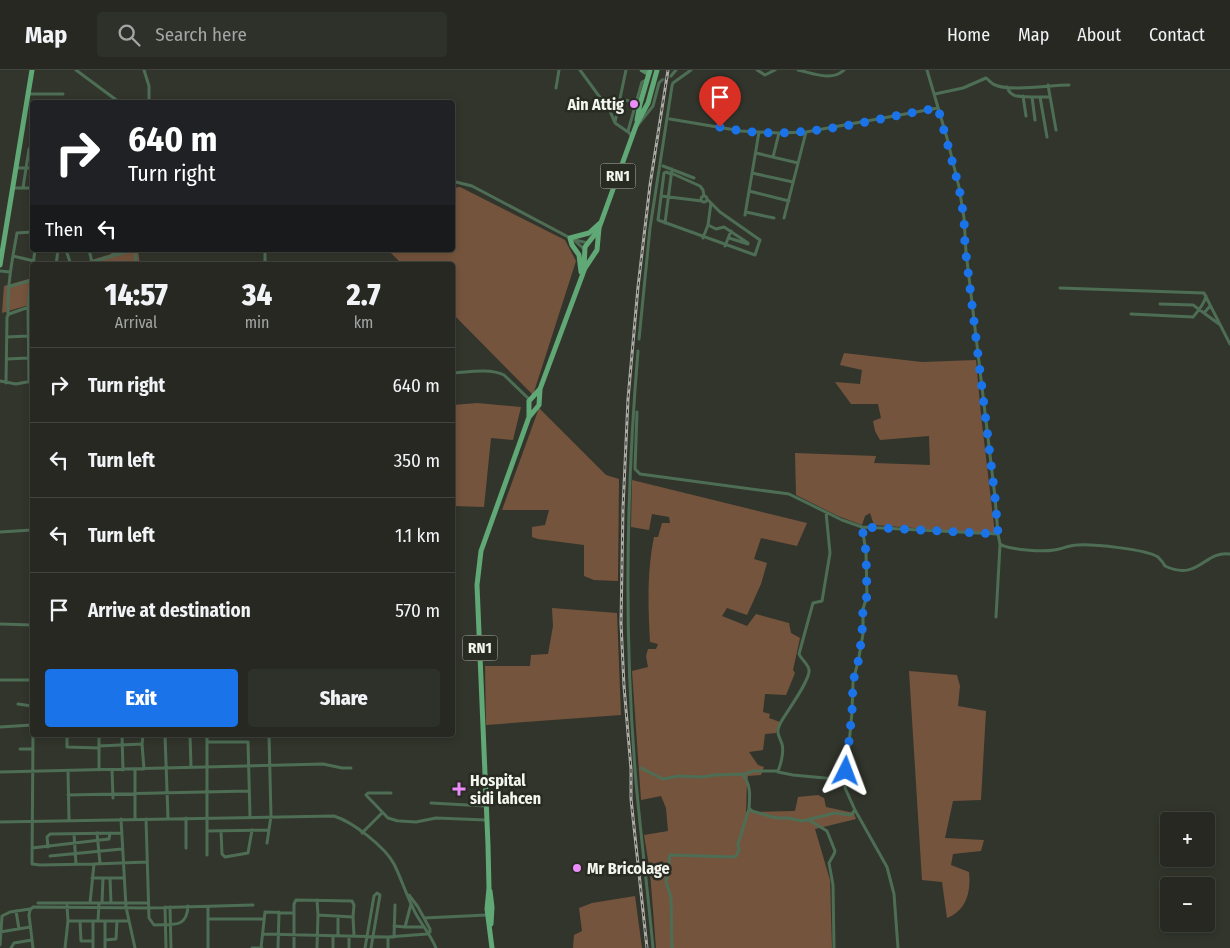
<!DOCTYPE html>
<html lang="en">
<head>
<meta charset="utf-8">
<style>
  :root { --surface:#262821; --page:#2e302a; --text:#f1f3f6; --muted:#a4a6a5; --line:#42443f; --accent:#1a73e8 }
  body { margin:0; font-family:"Fira Sans Condensed",sans-serif; background:var(--page); color:var(--text); height:100vh; display:flex; flex-direction:column; font-size:19px; white-space:nowrap }
  * { box-sizing:border-box; margin:0 }
  p { font-size:16px; color:var(--muted) }
  .icon { flex:none; width:28px; height:28px; fill:none; stroke:currentColor; stroke-width:2; stroke-linecap:round; stroke-linejoin:round }
  .map { position:relative; flex:1; overflow:hidden }
  .panel { position:absolute; left:30px; top:192px; width:425px; height:475px; display:flex; flex-direction:column; background:var(--surface); border-radius:5px; box-shadow:0 2px 8px #0003,0 0 0 1px var(--line) }
  .panel>* { flex:none }
  .top-card { position:absolute; left:30px; top:30px; width:425px; height:152px; border-radius:5px; box-shadow:0 2px 8px #0003,0 0 0 1px var(--line); background:#202124; color:#fff; overflow:hidden }
  .buttons { position:absolute; left:1160px; top:742px; display:grid; gap:10px }
  .buttons a { display:grid; place-items:center; width:55px; height:55px; border-radius:5px; background:var(--surface); box-shadow:0 2px 8px #0003,0 0 0 1px var(--line); font-size:25px }
  .pin { position:absolute; display:grid; place-items:center; width:42px; height:42px; color:#fff; margin:-51px -21px; border-radius:50% 50% 50% 0; rotate:-45deg; box-shadow:0 0 5px #0007 }
  .pin .icon { rotate:45deg }
  .me { position:absolute; width:55px; margin:-28px; rotate:3deg; stroke-linejoin:round; filter:drop-shadow(0 0 4px #0008) }
  .turn { display:flex; align-items:center; gap:18px; height:105px; padding:0 15px; font-size:22px }
  .turn .icon { width:65px; height:65px; stroke-width:2.5 }
  .turn b { display:block; font-size:35px; line-height:42px }
  .then { display:flex; align-items:center; height:48px; padding:0 15px; background:#0003; gap:10px; font-size:19px }
  .eta { display:flex; justify-content:space-evenly; align-items:center; height:85px; text-align:center }
  .eta b { font-size:30px; font-weight:800; line-height:35px }
  .button { display:flex; gap:10px; margin-top:auto; padding:10px 15px }
  .button a { flex:1; height:58px; border-radius:5px; background:var(--accent); color:#fff; font-size:20px; font-weight:800; line-height:58px; text-align:center }
  .button a+a { background:var(--page); color:var(--text) }
  ul { padding:0; list-style:none }
  li { display:flex; align-items:center; gap:15px; height:75px; padding:0 15px; border-top:1px solid var(--line) }
  li div { flex:1 }
  li b { display:block; font-size:19px }
  li em { font-style:normal }
  header { display:flex; align-items:center; gap:30px; box-sizing:border-box; height:70px; padding:0 25px; background:var(--surface); border-bottom:1px solid var(--line) }
  header strong { font-size:24px }
  nav { display:flex; gap:28px; margin-inline-start:auto; font-size:18px }
  .search { width:350px; height:45px; background:var(--page); display:flex; align-items:center; gap:12px; box-sizing:border-box; padding:0 18px; border-radius:5px; color:var(--muted); font-size:19px }
  .map>svg:first-child { display:block }
  .green { fill:#75543d }
  .lines { fill:none; stroke-linecap:round; stroke-linejoin:round }
  .street-tunnel { stroke:#4f5249; stroke-width:3; stroke-dasharray:3 1.5; stroke-linecap:butt }
  .street { stroke:#4d6e55; stroke-width:3 }
  .secondary { stroke:#598f67; stroke-width:4.5 }
  .primary { stroke:#60a875; stroke-width:5 }
  .rail-casing { stroke:#aaaca5; stroke-width:3 }
  .rail { stroke:#282b22; stroke-width:1; stroke-dasharray:4; stroke-linecap:butt }
  .route { stroke:#1a73e8; stroke-width:9; stroke-dasharray:0 16.2 }
  .poi-dot { fill:#ec8cfa; stroke:#282b22; stroke-width:2 }
  .labels { text-anchor:middle; dominant-baseline:central; stroke-width:5; stroke-linejoin:round; paint-order:stroke }
  .shield { fill:#282b22; stroke:#b6b8b2; stroke-width:1 }
  .shield-label { font-size:15px; font-weight:bold; fill:#f3f5ef }
  .poi-label { font-size:16px; font-weight:bold; fill:#f3f5ef; stroke:#282b22; text-anchor:start }
</style>
</head>
<body>
<header>
<strong>Map</strong>
<div class="search"><svg class="icon" aria-label="search" viewBox="0 0 24 24"><circle cx="10" cy="10" r="6"/><path d="M15 15l6 6"/></svg>Search here</div>
<nav><a>Home</a><a>Map</a><a>About</a><a>Contact</a></nav>
</header>
<div class="map">
<svg width="1230" height="878" viewBox="0 0 1230 878">
  <rect width="100%" height="100%" fill="#32352c"/>
  <path class="green" d="M 460,117 L 565,170 L 576,191 L 533,325 L 453,244 L 452,195 L 403,195 L 388,180 L 452,180 L 453,118 Z
    M 124,180 L 138,180 L 140,195 L 75,195 Z
    M 32,208 L 32,234 L 2,243 L 4,216 Z
    M 844,283 L 922,292 L 976,290 L 981,345 L 995,464 L 874,455 L 870,443 L 865,446 L 862,455 L 838,446 L 796,425 L 795,383 L 876,386 L 874,393 L 930,395 L 929,366 L 880,370 L 875,361 L 873,351 L 881,348 L 878,334 L 851,334 L 835,312 L 860,314 L 862,300 L 840,295 Z
    M 477,333 L 521,337 L 513,370 L 491,368 L 484,437 L 453,436 L 453,335 Z
    M 539,338 L 606,405 L 619,409 L 618,511 L 594,510 L 584,506 L 584,475 L 538,469 L 532,467 L 532,457 L 545,455 L 549,440 L 502,440 Z
    M 632,410 L 807,453 L 797,476 L 761,468 L 754,489 L 767,493 L 761,514 L 747,545 L 727,538 L 722,546 L 747,556 L 756,544 L 789,553 L 791,563 L 800,568 L 793,600 L 795,603 L 786,625 L 765,624 L 763,642 L 770,644 L 769,648 L 780,652 L 776,663 L 765,664 L 763,680 L 749,682 L 758,695 L 764,697 L 761,705 L 748,706 C 746,718 747,729 746,742 L 795,741 L 798,727 L 818,725 L 824,728 L 826,737 L 854,743 L 856,749 L 815,759 L 830,810 L 832,878 L 656,878 L 650,802 L 644,765 L 668,761 L 666,738 L 661,726 L 641,730 L 632,601 L 648,597 L 646,586 L 648,579 L 656,579 L 658,574 L 650,572 C 648,537 647,501 654,467 L 658,467 L 662,453 L 670,453 L 669,447 L 652,444 L 649,460 L 631,457 Z
    M 552,538 L 617,543 L 621,645 L 486,655 L 485,596 L 530,596 L 531,585 L 548,584 L 553,556 Z
    M 909,601 L 957,605 L 960,616 L 958,636 L 986,641 L 981,730 L 953,731 L 945,768 L 984,770 L 981,781 L 953,784 L 951,795 L 969,802 C 971,821 967,840 947,848 L 942,812 L 922,810 Z
    M 635,826 L 642,878 L 573,878 L 574,865 L 582,861 L 579,838 L 592,833 Z"/>
  <g class="lines">
    <path class="street-tunnel" d="M 662,10 L 671,6"/>
    <path class="street" d="M 76,0 L 119,32
      M 144,0 L 149,16 L 149,32
      M 580,0 L 610,41 L 615,53 L 628,62
      M 757,0 L 765,5 L 775,0
      M 798,0 C 812,3 832,12 844,0
      M 927,0 L 947,68 L 959,117 L 964,148 L 966,182 L 995,427 L 998,464 L 1000,474 C 1008,480 1044,482 1054,480 C 1062,479 1069,475 1077,475 C 1093,474 1145,479 1158,487 C 1161,490 1163,492 1165,496 C 1199,512 1204,480 1230,484
      M 671,6 L 676,0
      M 1048,15 L 1056,60
      M 1007,17 C 1011,29 1021,26 1032,27
      M 556,18 L 559,0
      M 28,24 L 63,24
      M 935,24 L 963,18 L 986,8 C 989,10 992,14 995,15 C 1012,22 1050,15 1069,15
      M 1023,26 L 1026,46
      M 1040,27 L 1047,67
      M 621,29 L 636,33
      M 670,49 L 741,61 L 779,63 L 806,62 L 938,38
      M 1035,50 L 1032,27 L 1050,27
      M 615,52 L 626,0
      M 637,56 L 653,36 L 659,13 L 662,10
      M 632,67 L 628,61 L 642,12 L 646,10
      M 756,83 L 798,93
      M 773,87 L 779,63
      M 663,96 L 694,108
      M 16,98 L 32,98
      M 671,103 L 700,116 L 703,120 L 704,126
      M 752,103 L 793,112
      M 671,104 L 666,102 L 664,103 L 658,150 L 755,185 L 760,170 L 720,142 L 707,129
      M 452,111 L 472,116 L 574,170 L 584,179
      M 13,118 L 32,118
      M 23,118 L 29,79
      M 749,121 L 789,131
      M 661,126 L 702,131
      M701 129a3 3 0 1 1 6 0a3 3 0 1 1-6 0Z
      M 746,142 L 774,148
      M 745,145 L 759,62
      M 784,148 L 806,62
      M 665,153 L 672,99
      M 708,155 L 716,159 L 724,157 L 748,173 L 748,174 L 729,168
      M 703,168 L 708,155 L 711,133
      M 575,170 L 588,173
      M 725,176 L 731,161
      M 66,180 L 71,195
      M 89,180 L 92,192
      M 112,180 L 113,185
      M 135,180 L 136,195
      M 265,180 L 265,195
      M 13,186 L 34,191
      M 33,195 L 35,180
      M 56,195 L 58,180
      M 81,195 L 133,180
      M 0,201 L 10,202
      M 8,217 L 32,210
      M 1060,218 L 1204,223 L 1230,274
      M 1160,234 L 1193,235 L 1219,254
      M 1204,243 L 1210,236
      M 1131,244 L 1193,247 C 1198,241 1204,235 1206,226
      M 8,245 C 7,217 12,190 17,163 L 32,162
      M 7,267 L 28,266
      M 639,269 L 650,158 L 672,16 L 673,13 L 691,0
      M 638,281 C 626,424 624,569 636,712 C 641,768 648,823 653,878
      M 7,289 L 28,288
      M 452,303 C 468,302 490,298 504,305 L 530,330
      M 0,311 L 16,314 L 32,311
      M 29,312 L 28,238 L 32,199
      M 6,313 L 7,247 L 9,244 L 32,236
      M 637,342 L 635,399 L 640,404 L 789,424 L 842,450 L 862,457 L 998,464
      M 862,457 L 866,482 L 867,526 L 863,539 L 863,564 L 859,587 L 853,612 L 852,642 L 845,718 L 855,740 L 887,797 L 894,824 L 898,878
      M 0,462 L 32,460
      M 996,547 L 1000,475
      M 0,554 L 32,555
      M 31,555 L 32,649
      M 0,610 L 32,610
      M 18,634 L 32,636
      M 0,657 L 32,655
      M 33,665 L 32,794 L 40,795 L 94,794
      M 67,665 L 67,677 L 99,678
      M 122,665 L 123,700
      M 165,665 L 168,748
      M 190,665 L 191,697
      M 207,672 L 248,672 L 250,746
      M 142,674 L 144,699
      M 99,676 L 142,674 L 143,666 L 151,665
      M 20,679 L 33,679
      M 641,698 L 663,709 L 679,706 L 702,707 L 715,705 L 745,704 L 753,701 L 778,701 C 781,694 784,682 782,674 C 779,665 775,663 781,652 C 786,643 811,609 809,600 C 809,595 801,589 799,584 L 813,533 L 822,531 L 830,483 L 826,442
      M 99,700 L 99,665
      M 112,700 L 113,728
      M 68,701 L 69,750
      M 0,702 L 323,694 L 342,698 L 351,698
      M 778,702 L 793,705 L 846,710
      M 742,704 C 751,713 750,726 749,738 L 752,741 L 776,748 L 788,748 L 802,751 L 835,743 L 851,745 L 855,740
      M 391,723 L 368,723 L 366,725 L 388,748 L 398,751
      M 68,725 L 249,721
      M 431,733 L 485,736
      M 121,749 L 126,837 L 135,878
      M 135,749 L 135,700
      M 146,749 L 149,848 L 154,855 C 172,854 187,859 188,836
      M 809,750 L 827,761 L 835,781 L 834,784 L 829,793 L 833,815 L 834,878
      M 400,751 L 416,752 L 436,748 L 486,750
      M 0,752 L 334,746 C 353,752 385,777 394,794 C 401,808 406,824 413,838 C 419,852 430,863 436,878
      M 207,761 L 269,760
      M 221,761 L 222,784 L 225,787 L 248,783 L 252,760
      M 97,763 L 100,793
      M 362,763 L 382,743
      M 74,764 L 76,794
      M 267,773 L 271,746 L 269,665
      M 48,777 L 47,767 L 50,764 L 121,763
      M 32,778 L 109,769 L 110,763
      M 186,778 L 186,748
      M 207,785 L 207,665
      M 50,786 L 122,779
      M 92,808 L 124,808
      M 110,808 L 111,833
      M 317,830 L 318,845
      M 38,833 L 148,833
      M 90,833 L 94,794 L 147,792
      M 102,833 L 103,808
      M 411,834 L 405,857 L 424,857
      M 165,837 L 166,878
      M 170,837 L 171,878
      M 16,841 L 19,859
      M 424,848 L 487,845
      M 208,849 L 263,849
      M 68,851 L 129,851
      M 80,851 L 81,871 L 93,871
      M 98,851 L 99,833
      M 105,851 L 105,878
      M 394,856 L 405,857
      M 0,862 L 30,857
      M 263,864 L 388,867 L 427,864 L 430,862 L 430,859 L 418,837 L 409,825
      M 338,866 L 338,846
      M 388,867 L 388,878
      M 394,867 L 395,835
      M 105,870 L 116,869 L 117,851
      M 0,875 L 2,846 L 10,842 L 30,839
      M 11,878 L 14,873 L 32,870
      M 33,878 L 29,845 L 30,840 L 33,837 L 148,838 L 253,835
      M 65,878 L 68,851 L 67,836
      M 93,878 L 93,851
      M 208,878 L 208,837
      M 252,878 L 262,878
      M 261,878 L 265,842 L 294,843
      M 278,878 L 279,842
      M 294,878 L 294,834 L 296,830 L 352,831 L 354,835 L 353,847
      M 317,878 L 318,845 L 353,847 L 354,866
      M 333,878 L 333,866
      M 349,878 L 349,866
      M 365,878 L 374,826 L 377,823 L 380,825 L 371,878
      M 672,878 L 671,827 L 666,812 L 670,785 L 734,787 L 736,786 L 739,780 L 738,774 L 749,739"/>
    <path class="secondary" d="M 642,0 L 649,4"/>
    <path class="primary" d="M 637,50 L 640,34 L 650,0
      M 0,195 L 32,0
      M 584,197 L 585,177 L 599,159
      M 581,202 L 579,185 L 572,175 L 570,168 L 589,163 L 600,153
      M 530,346 L 539,335 L 540,319
      M 490,821 L 492,837 L 491,854
      M 492,878 L 487,839 L 489,818 L 488,775 L 477,515 L 481,481 L 529,347 L 529,331 L 540,319 L 585,198 L 597,180 L 599,158 L 637,53 L 648,33 L 657,0"/>
    <g class="rail-casing">
      <path id="rail" d="M 647,878 L 631,729 L 631,699 L 624,616 L 621,553 L 623,438 L 628,329 L 638,217 L 650,115 L 668,0"/>
    </g>
    <use href="#rail" class="rail"/>
  </g>
  <g class="lines">
    <path class="route" d="M 720,57 C 796,74 864,50 938,38 L 959,117 L 964,148 L 965,176 L 995,427 L 998,464 L 862,457 L 866,482 L 867,526 L 863,539 L 862,564 L 859,588 L 853,612 L 852,642 L 846,701"/>
  </g>
  <g class="poi-dot">
    <circle cx="634" cy="34" r="5"/>
    <path d="M456.5 711.5h5v5h5v5h-5v5h-5v-5h-5v-5h5z"/>
    <circle cx="577" cy="798" r="5"/>
  </g>
  <g class="labels">
    <g class="shield">
      <rect x="600.5" y="93.5" width="35" height="25" rx="4"/>
      <rect x="462.5" y="565.5" width="35" height="25" rx="4"/>
    </g>
    <g class="shield-label">
      <text x="618" y="106">RN1</text>
      <text x="480" y="578">RN1</text>
    </g>
    <g class="poi-label">
      <text x="624" y="34" text-anchor="end">Ain Attig</text>
      <text x="470" y="710">Hospital<tspan x="470" dy="18">sidi lahcen</tspan></text>
      <text x="587" y="798">Mr Bricolage</text>
    </g>
  </g>
</svg>
<div class="buttons">
<a>+</a>
<a>−</a>
</div>
<div class="pin" style="left:720px;top:57px;background:#d93025"><svg class="icon" aria-label="arrive" viewBox="0 0 24 24"><path d="M6 21V4h12l-3 4 3 4H6"/></svg></div>
<svg class="me" style="left:846px;top:701px" viewBox="-20 -20 40 40"><path d="M0-17L14 15 0 8-14 15z" fill="#1a73e8" stroke="#fff" stroke-width="4"/></svg>
<div class="top-card">
<div class="turn"><svg class="icon" aria-label="right" viewBox="0 0 24 24"><path d="M7 20v-9h11M14 6l5 5-5 5"/></svg><div><b>640 m</b>Turn right</div></div>
<div class="then">Then<svg class="icon" aria-label="left" viewBox="0 0 24 24"><path d="M17 20v-9H6M10 6l-5 5 5 5"/></svg></div>
</div>
<section class="panel">
<div class="eta">
<div><b>14:57</b><p>Arrival</p></div>
<div><b>34</b><p>min</p></div>
<div><b>2.7</b><p>km</p></div>
</div>
<ul>
<li><svg class="icon" aria-label="right" viewBox="0 0 24 24"><path d="M7 20v-9h11M14 6l5 5-5 5"/></svg><div><b>Turn right</b></div><em>640 m</em></li>
<li><svg class="icon" aria-label="left" viewBox="0 0 24 24"><path d="M17 20v-9H6M10 6l-5 5 5 5"/></svg><div><b>Turn left</b></div><em>350 m</em></li>
<li><svg class="icon" aria-label="left" viewBox="0 0 24 24"><path d="M17 20v-9H6M10 6l-5 5 5 5"/></svg><div><b>Turn left</b></div><em>1.1 km</em></li>
<li><svg class="icon" aria-label="arrive" viewBox="0 0 24 24"><path d="M6 21V4h12l-3 4 3 4H6"/></svg><div><b>Arrive at destination</b></div><em>570 m</em></li>
</ul>
<div class="button"><a>Exit</a><a>Share</a></div>
</section>
</div>
</body>
</html>
